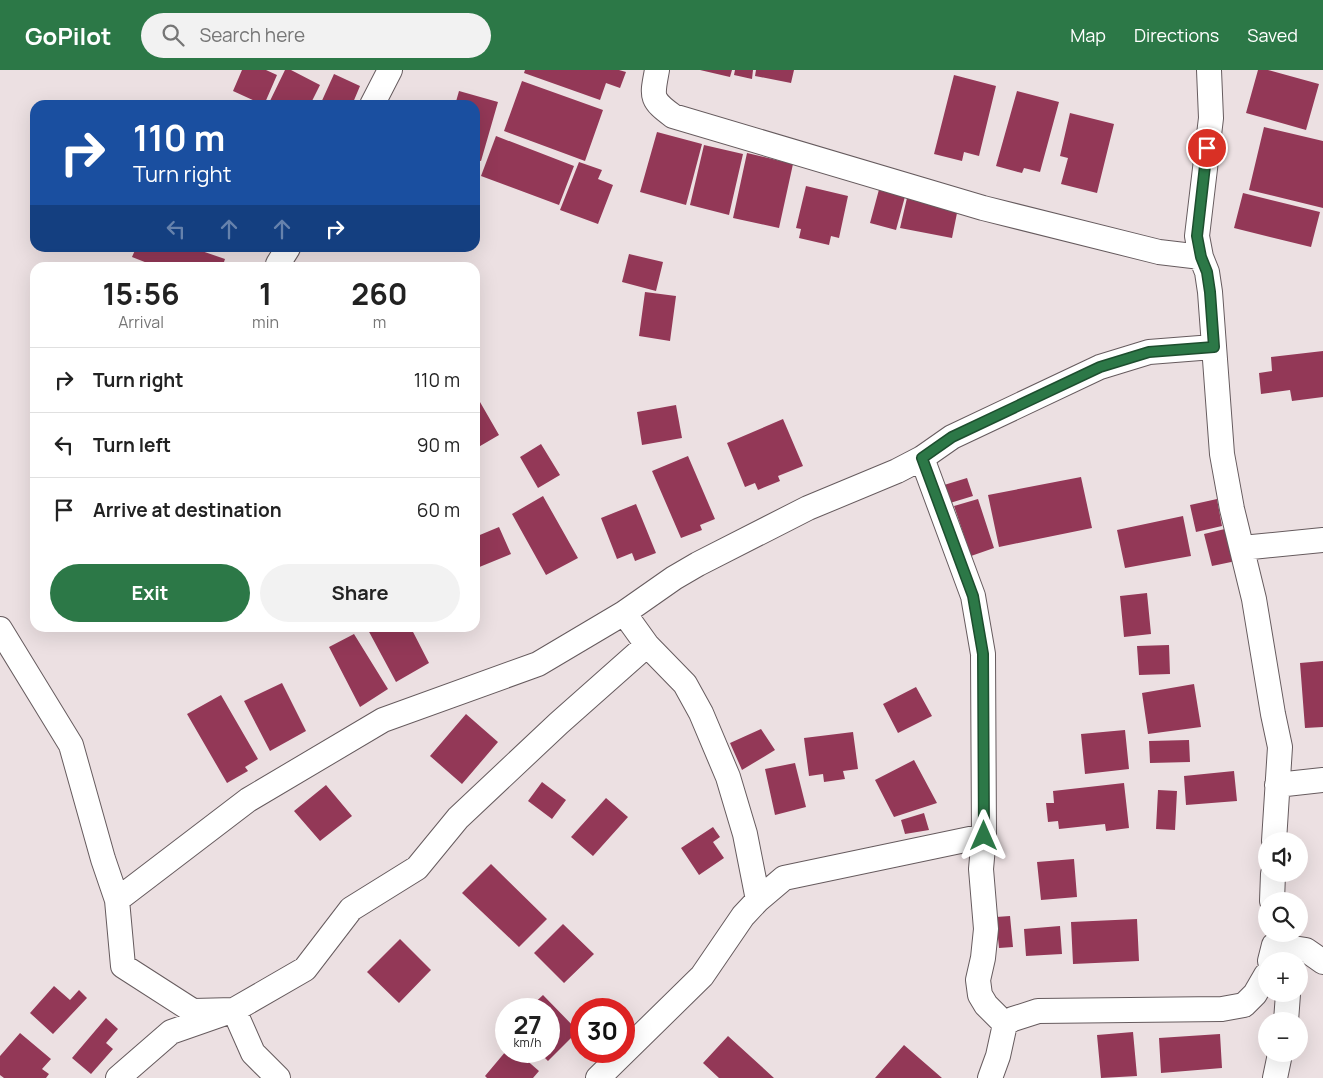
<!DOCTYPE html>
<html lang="en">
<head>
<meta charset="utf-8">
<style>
  :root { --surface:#fff; --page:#f2f2f2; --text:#222; --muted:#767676; --line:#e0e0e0; --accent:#2c7847 }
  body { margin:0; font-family:Manrope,sans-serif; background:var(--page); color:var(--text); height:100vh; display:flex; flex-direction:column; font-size:19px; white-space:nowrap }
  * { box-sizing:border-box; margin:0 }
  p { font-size:16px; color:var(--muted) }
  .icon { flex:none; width:28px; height:28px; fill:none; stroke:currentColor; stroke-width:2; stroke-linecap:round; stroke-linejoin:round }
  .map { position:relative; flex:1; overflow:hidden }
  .sheet { position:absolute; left:30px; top:192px; width:450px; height:370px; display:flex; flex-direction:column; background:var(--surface); border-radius:15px; box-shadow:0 5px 20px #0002 }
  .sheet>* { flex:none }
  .hud { position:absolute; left:30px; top:30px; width:450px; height:152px; border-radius:15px; box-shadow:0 5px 20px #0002; background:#1a4fa0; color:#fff; overflow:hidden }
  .tools { position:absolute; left:1258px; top:762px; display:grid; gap:10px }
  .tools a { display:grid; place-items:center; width:50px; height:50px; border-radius:50%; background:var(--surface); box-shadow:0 5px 20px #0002; font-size:25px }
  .speed { position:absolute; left:495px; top:928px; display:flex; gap:10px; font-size:25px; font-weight:700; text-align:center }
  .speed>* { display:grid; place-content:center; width:65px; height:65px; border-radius:50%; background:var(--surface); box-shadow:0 5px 20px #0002; line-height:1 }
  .speed small { font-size:12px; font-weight:400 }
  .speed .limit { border:8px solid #d22; background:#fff; color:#111 }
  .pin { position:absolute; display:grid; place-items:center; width:42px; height:42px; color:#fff; margin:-21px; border:2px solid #fff; border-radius:50%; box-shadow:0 1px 5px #0007 }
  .me { position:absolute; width:55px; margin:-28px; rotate:0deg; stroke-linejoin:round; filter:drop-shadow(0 0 4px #0008) }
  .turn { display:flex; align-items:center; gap:18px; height:105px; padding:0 20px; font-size:22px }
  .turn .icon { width:65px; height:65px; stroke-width:2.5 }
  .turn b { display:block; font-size:35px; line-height:42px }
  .lanes { display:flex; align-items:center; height:48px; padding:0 20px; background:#0003; justify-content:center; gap:25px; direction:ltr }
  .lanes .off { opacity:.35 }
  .eta { display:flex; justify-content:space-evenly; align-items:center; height:85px; text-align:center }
  .eta b { font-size:30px; font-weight:700; line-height:35px }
  .button { display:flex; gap:10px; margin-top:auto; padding:10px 20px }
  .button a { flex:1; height:58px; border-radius:30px; background:var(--accent); color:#fff; font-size:20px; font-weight:700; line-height:58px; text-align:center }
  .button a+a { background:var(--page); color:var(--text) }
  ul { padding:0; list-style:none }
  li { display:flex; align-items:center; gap:15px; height:65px; padding:0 20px; border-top:1px solid var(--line) }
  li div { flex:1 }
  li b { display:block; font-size:19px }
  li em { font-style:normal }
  header { display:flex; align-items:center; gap:30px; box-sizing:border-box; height:70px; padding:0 25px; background:var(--accent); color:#fff }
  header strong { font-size:24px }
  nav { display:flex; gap:28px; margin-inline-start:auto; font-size:18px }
  .search { width:350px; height:45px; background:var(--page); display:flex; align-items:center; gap:12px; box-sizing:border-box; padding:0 18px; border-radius:28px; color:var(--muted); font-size:19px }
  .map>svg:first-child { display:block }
  .building { fill:#933857 }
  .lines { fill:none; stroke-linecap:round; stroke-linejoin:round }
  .minor-casing { stroke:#665b5e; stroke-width:26 }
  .minor { stroke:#fff; stroke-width:24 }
  .route-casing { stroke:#1d4e2e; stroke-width:12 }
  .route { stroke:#2c7847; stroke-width:9 }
</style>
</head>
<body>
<header>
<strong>GoPilot</strong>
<div class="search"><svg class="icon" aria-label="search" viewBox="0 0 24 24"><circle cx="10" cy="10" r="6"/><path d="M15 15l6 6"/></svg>Search here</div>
<nav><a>Map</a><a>Directions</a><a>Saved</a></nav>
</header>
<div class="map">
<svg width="1323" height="1008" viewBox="0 0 1323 1008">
  <rect width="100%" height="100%" fill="#ece0e2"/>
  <path class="building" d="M 242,0 L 266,0 L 277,5 L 264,35 L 233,21 Z
    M 285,0 L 291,0 L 320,15 L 310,35 L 268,35 Z
    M 525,0 L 619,0 L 626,2 L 620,18 L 606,13 L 600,30 L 524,3 Z
    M 700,0 L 732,0 L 730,7 Z
    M 735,0 L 753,0 L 752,9 L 734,5 Z
    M 756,0 L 794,0 L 791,13 L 755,6 Z
    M 1258,0 L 1268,0 L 1319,14 L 1306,60 L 1246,43 Z
    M 334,4 L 360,16 L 352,35 L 320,35 Z
    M 954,5 L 996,16 L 979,86 L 964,82 L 962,91 L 934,84 Z
    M 522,11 L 603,40 L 585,91 L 504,61 Z
    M 459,21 L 498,32 L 481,91 L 475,90 L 475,35 L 455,35 Z
    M 1017,21 L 1059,32 L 1040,102 L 1024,98 L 1022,103 L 996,96 Z
    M 1070,43 L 1114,54 L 1097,123 L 1061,114 L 1068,88 L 1060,86 Z
    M 1264,57 L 1323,71 L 1323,138 L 1249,120 Z
    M 657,62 L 702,74 L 686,135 L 640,122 Z
    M 496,66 L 574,96 L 559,135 L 481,106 Z
    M 704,75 L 743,84 L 729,145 L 690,135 Z
    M 747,83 L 793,94 L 779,158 L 733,148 Z
    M 579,92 L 602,100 L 598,109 L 613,115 L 598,154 L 560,140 Z
    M 881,112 L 907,119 L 896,160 L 870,153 Z
    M 806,116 L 848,126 L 839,168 L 831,166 L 829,175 L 799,168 L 801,159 L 796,158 Z
    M 1243,123 L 1320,142 L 1311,177 L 1234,158 Z
    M 907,128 L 958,138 L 952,168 L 900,158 Z
    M 136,178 L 193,178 L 225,189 L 222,198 L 160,198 L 132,187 Z
    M 629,184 L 663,192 L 656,221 L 622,212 Z
    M 645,222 L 676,226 L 670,271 L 639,266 Z
    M 1323,281 L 1323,327 L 1292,331 L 1290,320 L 1261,324 L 1259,303 L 1272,301 L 1271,287 Z
    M 480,332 L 499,365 L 475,379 L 475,335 Z
    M 676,335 L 682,368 L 642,375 L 637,342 Z
    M 783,349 L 803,396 L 778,406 L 780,411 L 758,420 L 755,413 L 745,417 L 727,373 Z
    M 541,374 L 560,405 L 538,418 L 520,387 Z
    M 688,386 L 715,449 L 700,455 L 702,460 L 681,468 L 652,401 Z
    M 1081,407 L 1092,458 L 999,477 L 988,425 Z
    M 967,408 L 973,426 L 950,433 L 944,415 Z
    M 543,426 L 578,488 L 546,505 L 512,444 Z
    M 978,429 L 994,478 L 971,486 L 954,436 Z
    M 1217,429 L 1222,456 L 1196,462 L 1190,435 Z
    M 636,434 L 656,483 L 635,491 L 632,483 L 617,489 L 601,448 Z
    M 1183,446 L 1191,486 L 1125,498 L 1117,460 Z
    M 499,457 L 511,484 L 477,498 L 475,493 L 475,467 Z
    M 1229,458 L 1236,491 L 1212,496 L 1204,464 Z
    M 1147,523 L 1151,564 L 1124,567 L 1120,526 Z
    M 367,558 L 411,558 L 429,593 L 396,612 Z
    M 354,564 L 388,619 L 360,637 L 329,577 Z
    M 1169,575 L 1170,604 L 1139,605 L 1137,576 Z
    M 1323,591 L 1323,657 L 1305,658 L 1300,593 Z
    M 282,613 L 306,661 L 270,681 L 244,631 Z
    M 1194,614 L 1201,657 L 1148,664 L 1142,623 Z
    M 916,617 L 932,646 L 898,663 L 883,634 Z
    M 221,625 L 258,689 L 245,697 L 248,701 L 227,713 L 187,644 Z
    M 466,644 L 498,672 L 462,714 L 430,686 Z
    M 761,659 L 775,680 L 742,700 L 730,673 Z
    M 1125,660 L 1129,699 L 1085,704 L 1081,664 Z
    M 853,662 L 858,699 L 843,701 L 845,709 L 824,712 L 823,704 L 809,706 L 804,668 Z
    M 1189,670 L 1190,692 L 1150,693 L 1149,671 Z
    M 914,690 L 937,733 L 894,747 L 875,710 Z
    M 795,693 L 806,737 L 775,745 L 765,699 Z
    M 1234,701 L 1237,731 L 1186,735 L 1184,706 Z
    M 542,712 L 566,730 L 552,749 L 528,731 Z
    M 1124,713 L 1129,758 L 1106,761 L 1105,754 L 1059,759 L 1058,751 L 1048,752 L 1046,733 L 1054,733 L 1053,721 Z
    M 326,715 L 352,746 L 320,771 L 294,741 Z
    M 1158,720 L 1177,721 L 1175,760 L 1156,759 Z
    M 606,728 L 628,747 L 593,786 L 571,767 Z
    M 924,743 L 929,760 L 905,764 L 901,750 Z
    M 713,757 L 720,767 L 713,772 L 724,788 L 699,805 L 681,778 Z
    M 1074,789 L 1077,827 L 1041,830 L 1037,792 Z
    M 491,794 L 547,849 L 519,877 L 462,823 Z
    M 1010,846 L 1013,877 L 999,878 L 996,847 Z
    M 1137,849 L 1139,891 L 1073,894 L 1071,852 Z
    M 563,854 L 594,884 L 564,913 L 534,883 Z
    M 1060,856 L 1062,884 L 1026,886 L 1024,859 Z
    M 400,869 L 431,900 L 399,933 L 367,902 Z
    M 54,916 L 70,930 L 79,920 L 87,928 L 53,964 L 30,943 Z
    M 543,925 L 578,961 L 548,991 L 538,981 L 549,981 L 549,939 L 528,939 Z
    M 106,948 L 118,959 L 106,973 L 113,979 L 91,1004 L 72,988 Z
    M 1133,962 L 1137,1006 L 1101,1008 L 1097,965 Z
    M 20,963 L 51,989 L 42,999 L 49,1004 L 46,1008 L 4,1008 L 0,1005 L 0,986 Z
    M 1220,964 L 1222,998 L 1161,1003 L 1159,968 Z
    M 728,966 L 774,1008 L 719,1008 L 703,993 Z
    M 904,975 L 942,1008 L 875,1008 Z
    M 506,981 L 516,981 L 539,1001 L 533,1008 L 487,1008 L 485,1006 Z"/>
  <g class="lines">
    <g class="minor-casing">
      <path id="minor" d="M 657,0 C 652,27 650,29 673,46 L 983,138 L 1159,182 L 1201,187
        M 1209,0 L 1211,48 L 1197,166 L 1201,187 L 1207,202 L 1210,222 L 1222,384 L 1232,439 L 1254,529 L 1273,644 L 1280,677 L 1274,771
        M 372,35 L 390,0
        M 278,194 L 288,178
        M 922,388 L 973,526 L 983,584 L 984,766 L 981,799 L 986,859 L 983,888 L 978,910 L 980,925 L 986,935 L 1005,954
        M 1242,478 L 1323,470
        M 624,543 L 647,575 L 685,614 L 701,643 L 728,707 L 745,764 L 758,830
        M 0,559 L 71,675 L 103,789 L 117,830 L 123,896 L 193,941 L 234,940 L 253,983 L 278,1008
        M 1277,715 L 1323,710
        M 117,830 L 248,730 L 383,650 L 538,594 L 624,543 L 674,508 L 698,494 L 808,438 L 897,401 L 922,388 L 952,367 L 1100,297 L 1149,282 L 1213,277
        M 1272,831 L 1273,804
        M 1270,891 L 1274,875 L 1306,880 L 1323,892
        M 1286,951 L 1288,924
        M 118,1008 L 171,962 L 234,940 L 305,899 L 351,839 L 417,798 L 458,748 L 559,653 L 647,575
        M 598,1008 L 702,906 L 743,846 L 758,830 L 784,808 L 984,766
        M 990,1008 L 998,986 L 1005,954 L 1013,949 L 1038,941 L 1222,939 L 1244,935 L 1255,924 L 1266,905
        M 1275,1008 L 1280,984"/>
    </g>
    <use href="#minor" class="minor"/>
  </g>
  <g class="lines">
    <g class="route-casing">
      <path id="route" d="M 984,766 L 983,584 L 973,526 L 922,388 L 952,367 L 1100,297 L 1149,282 L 1214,277 L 1210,222 L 1207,202 L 1201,187 L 1197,166 L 1207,78"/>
    </g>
    <use href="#route" class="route"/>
  </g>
</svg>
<div class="tools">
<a><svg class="icon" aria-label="sound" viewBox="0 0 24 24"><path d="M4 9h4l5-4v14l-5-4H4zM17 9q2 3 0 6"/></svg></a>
<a><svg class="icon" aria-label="search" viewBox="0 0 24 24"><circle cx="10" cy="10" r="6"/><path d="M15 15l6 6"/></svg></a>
<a>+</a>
<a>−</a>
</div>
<div class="speed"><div>27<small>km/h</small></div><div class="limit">30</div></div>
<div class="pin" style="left:1207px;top:78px;background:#d93025"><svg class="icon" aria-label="arrive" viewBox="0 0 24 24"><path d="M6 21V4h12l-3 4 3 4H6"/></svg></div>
<svg class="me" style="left:984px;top:766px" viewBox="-20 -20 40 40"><path d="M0-17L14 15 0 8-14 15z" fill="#2c7847" stroke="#fff" stroke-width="4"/></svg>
<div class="hud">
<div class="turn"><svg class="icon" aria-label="right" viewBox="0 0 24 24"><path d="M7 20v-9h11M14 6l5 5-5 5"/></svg><div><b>110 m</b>Turn right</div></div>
<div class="lanes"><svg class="icon off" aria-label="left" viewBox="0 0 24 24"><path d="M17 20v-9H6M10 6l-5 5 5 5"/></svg><svg class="icon off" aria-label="ahead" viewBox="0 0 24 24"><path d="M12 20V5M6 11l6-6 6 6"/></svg><svg class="icon off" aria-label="ahead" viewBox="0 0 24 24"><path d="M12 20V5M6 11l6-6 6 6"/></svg><svg class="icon" aria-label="right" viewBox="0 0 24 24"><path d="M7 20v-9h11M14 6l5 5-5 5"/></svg></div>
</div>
<section class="sheet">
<div class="eta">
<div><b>15:56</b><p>Arrival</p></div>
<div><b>1</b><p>min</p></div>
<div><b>260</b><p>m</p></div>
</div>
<ul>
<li><svg class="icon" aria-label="right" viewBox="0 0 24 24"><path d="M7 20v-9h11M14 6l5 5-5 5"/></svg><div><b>Turn right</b></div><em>110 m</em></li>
<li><svg class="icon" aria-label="left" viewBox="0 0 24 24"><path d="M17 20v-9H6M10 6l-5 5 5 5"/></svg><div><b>Turn left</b></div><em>90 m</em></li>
<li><svg class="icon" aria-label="arrive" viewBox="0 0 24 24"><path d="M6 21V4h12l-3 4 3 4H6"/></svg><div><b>Arrive at destination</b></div><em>60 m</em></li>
</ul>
<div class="button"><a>Exit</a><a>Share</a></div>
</section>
</div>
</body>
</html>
